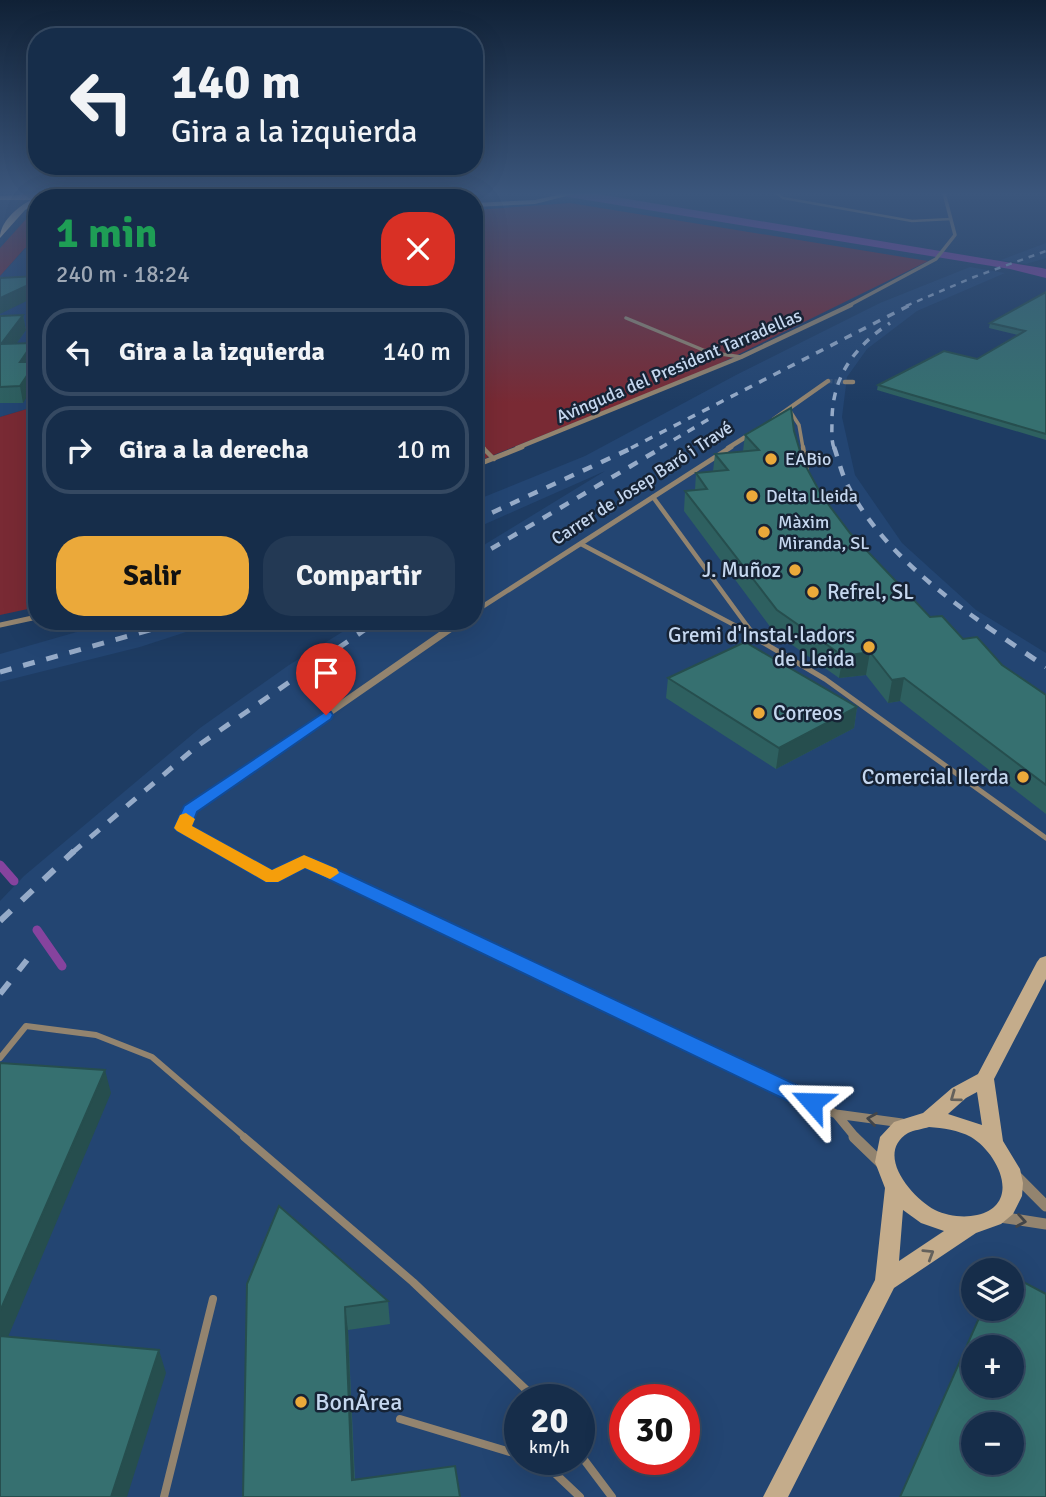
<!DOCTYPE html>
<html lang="es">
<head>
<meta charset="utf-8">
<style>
  :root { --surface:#162d4a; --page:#233954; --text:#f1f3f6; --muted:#9ea8b5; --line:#354962; --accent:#eba93a }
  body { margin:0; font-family:Signika,sans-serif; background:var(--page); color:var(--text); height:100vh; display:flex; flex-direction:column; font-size:26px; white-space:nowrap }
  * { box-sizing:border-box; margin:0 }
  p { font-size:23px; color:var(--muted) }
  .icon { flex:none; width:38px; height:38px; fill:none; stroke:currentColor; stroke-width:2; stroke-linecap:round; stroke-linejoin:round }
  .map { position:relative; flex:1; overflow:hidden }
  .details { position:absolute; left:28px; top:189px; width:455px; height:441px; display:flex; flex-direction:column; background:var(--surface); border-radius:28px; box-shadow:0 7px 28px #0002,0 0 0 2px var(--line) }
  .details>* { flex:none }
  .banner { position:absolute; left:28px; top:28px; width:455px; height:147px; border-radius:28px; box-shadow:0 7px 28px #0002,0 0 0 2px var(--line); background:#162d4a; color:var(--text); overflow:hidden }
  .controls { position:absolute; left:961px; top:1258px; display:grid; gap:14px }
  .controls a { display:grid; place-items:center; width:63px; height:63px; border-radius:50%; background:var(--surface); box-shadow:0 7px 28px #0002,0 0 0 2px var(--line); font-size:35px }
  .speed { position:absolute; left:504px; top:1384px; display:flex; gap:14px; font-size:35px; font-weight:700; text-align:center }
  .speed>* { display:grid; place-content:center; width:91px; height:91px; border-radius:50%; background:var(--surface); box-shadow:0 7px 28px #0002,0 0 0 2px var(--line); line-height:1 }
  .speed small { font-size:18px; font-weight:400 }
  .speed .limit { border:10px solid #d22; background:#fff; color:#111 }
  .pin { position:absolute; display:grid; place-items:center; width:60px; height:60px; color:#fff; margin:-72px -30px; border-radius:50% 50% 50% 0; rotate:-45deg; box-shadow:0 0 7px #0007 }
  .pin .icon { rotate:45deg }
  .me { position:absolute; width:77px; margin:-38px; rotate:295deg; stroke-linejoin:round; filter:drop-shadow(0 0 5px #0008) }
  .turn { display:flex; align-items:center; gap:24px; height:147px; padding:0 28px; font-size:32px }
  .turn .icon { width:91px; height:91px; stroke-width:2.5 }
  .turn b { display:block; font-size:49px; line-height:60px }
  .round { display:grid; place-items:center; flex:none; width:74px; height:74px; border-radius:28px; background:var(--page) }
  .head { display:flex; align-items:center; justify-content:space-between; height:119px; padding:0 28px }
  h1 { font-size:42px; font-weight:800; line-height:52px; color:#1e9e55 }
  .primary-button { display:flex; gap:14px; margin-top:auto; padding:14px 28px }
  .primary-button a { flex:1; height:80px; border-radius:28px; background:var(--accent); color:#111; font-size:28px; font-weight:800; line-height:80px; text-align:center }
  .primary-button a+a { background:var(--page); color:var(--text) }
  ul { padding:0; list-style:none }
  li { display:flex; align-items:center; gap:21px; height:88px; margin:0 14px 10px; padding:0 14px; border:4px solid var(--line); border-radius:28px }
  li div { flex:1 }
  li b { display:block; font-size:26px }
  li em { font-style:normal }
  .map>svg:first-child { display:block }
  .built { fill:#234572; fill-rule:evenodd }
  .green { fill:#792a34 }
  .water { fill:#86439e }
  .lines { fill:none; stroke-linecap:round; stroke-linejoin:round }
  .stream { stroke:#86439e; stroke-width:9 }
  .minor-tunnel { stroke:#375378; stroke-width:4.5; stroke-dasharray:4.5 2; stroke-linecap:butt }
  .service-far5 { stroke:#93846f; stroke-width:2.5 }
  .service-far4 { stroke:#93846f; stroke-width:3.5 }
  .service-far3 { stroke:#93846f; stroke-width:4.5 }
  .service-far2 { stroke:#93846f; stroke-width:5 }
  .service-far1 { stroke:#93846f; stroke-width:6 }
  .service { stroke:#93846f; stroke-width:8 }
  .minor-far5 { stroke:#93846f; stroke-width:3.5 }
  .minor-far4 { stroke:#93846f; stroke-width:4.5 }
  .minor-far3 { stroke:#93846f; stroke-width:5 }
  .minor-far2 { stroke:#93846f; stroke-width:7 }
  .minor-far1 { stroke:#93846f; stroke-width:9 }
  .minor { stroke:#93846f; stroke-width:11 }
  .secondary { fill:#c4ac8b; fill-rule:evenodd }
  .primary { fill:#e9cba1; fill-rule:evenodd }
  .rail-far4 { stroke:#96abc8; stroke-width:2.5; stroke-dasharray:6 6; stroke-linecap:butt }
  .rail-far3 { stroke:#96abc8; stroke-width:3.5; stroke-dasharray:8 8; stroke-linecap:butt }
  .rail-far2 { stroke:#96abc8; stroke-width:4.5; stroke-dasharray:10 10; stroke-linecap:butt }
  .rail-far1 { stroke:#96abc8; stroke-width:5; stroke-dasharray:12 12; stroke-linecap:butt }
  .rail { stroke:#96abc8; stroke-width:6; stroke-dasharray:15 15; stroke-linecap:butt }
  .wall { fill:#2e6060 }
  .shaded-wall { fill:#264e4e }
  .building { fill:#367070; stroke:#264e4e; stroke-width:2; fill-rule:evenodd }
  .oneway { stroke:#64615c }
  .oneway2 { stroke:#424549 }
  .route { fill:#1a73e8; stroke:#114b97; stroke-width:2 }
  .slow { fill:#f59e0b }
  .poi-dot { fill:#eba93a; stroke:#162335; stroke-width:2.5 }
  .labels { text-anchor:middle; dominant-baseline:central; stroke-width:5; stroke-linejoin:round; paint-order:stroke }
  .far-street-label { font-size:18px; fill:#c5d7ef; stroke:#162335 }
  .far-poi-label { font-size:18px; fill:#c5d7ef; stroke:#162335; text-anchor:start }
  .poi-label { font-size:21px; fill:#c5d7ef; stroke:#162335; text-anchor:end }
  .near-poi-label { font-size:24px; fill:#c5d7ef; stroke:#162335; text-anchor:start }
</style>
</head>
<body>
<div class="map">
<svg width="1046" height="1497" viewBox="0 0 1046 1497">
  <rect width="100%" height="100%" fill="#1e3c63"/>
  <path class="built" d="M 1046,243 L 1046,258 L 1026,264 L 1001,260 Z
    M 37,245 L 37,300 L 34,302 L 32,330 L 37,335 L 37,406 L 0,417 L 0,276 L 26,248 Z
    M 970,267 L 1005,273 L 917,311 L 867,349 L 847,377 L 842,417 L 855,475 L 902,543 L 976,610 L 1046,653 L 1046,1497 L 0,1497 L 0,901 L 24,876 L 200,728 L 289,665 L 360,621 L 474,621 L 474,551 L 605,471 L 474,529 L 474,501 L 585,456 L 736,375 L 880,303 ZM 973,1270 L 1012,1270 L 1012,1309 L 973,1309 ZM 973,1348 L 1012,1348 L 1012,1386 L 973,1386 ZM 520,1400 L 579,1400 L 579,1460 L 520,1460 ZM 625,1400 L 684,1400 L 684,1460 L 625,1460 ZM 973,1424 L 1012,1424 L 1012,1463 L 973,1463 Z
    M 115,621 L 220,621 L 140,647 L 0,682 L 0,654 Z"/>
  <path class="green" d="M 88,193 L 361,193 L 372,198 L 66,198 Z
    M 570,203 L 928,261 L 715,366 L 474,463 L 474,210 Z
    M 37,207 L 37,245 L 25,248 L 0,276 L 0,248 Z
    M 37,406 L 37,607 L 0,615 L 0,417 Z"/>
  <path class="water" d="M 544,193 L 592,193 L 1042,268 L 1046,269 L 1046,278 L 1010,269 Z"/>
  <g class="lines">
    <path class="stream" d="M 0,865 L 14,881
      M 37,930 L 62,966"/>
    <path class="minor-tunnel" d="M 828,381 L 845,382"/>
    <path class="service-far5" d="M 776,193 L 783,198 L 912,221 L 951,219"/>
    <path class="service-far4" d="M 626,318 L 708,352 L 741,357
      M 790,411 L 799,425 L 803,448
      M 474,438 L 484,448"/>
    <path class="service-far3" d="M 482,447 L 494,459
      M 803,447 L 807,472
      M 653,497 L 748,627
      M 581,544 L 738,627"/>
    <path class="service-far2" d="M 735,626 L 825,679 L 1046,838
      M 747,626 L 754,635"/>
    <path class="service-far1" d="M 0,1058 L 26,1026 L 96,1035 L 152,1057 L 246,1138"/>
    <path class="service" d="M 244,1137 L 413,1282 L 537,1400
      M 400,1419 L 520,1455
      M 579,1453 L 612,1497
      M 533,1460 L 544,1463 L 580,1497
      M 164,1497 L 213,1299"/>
    <path class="minor-far5" d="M 848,306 L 936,259 L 955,235 L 944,193"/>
    <path class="minor-far4" d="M 845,382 L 853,382
      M 774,419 L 828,381
      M 517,448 L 741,357 L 851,305
      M 728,448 L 752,433"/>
    <path class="minor-far3" d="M 474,466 L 522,447
      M 474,612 L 731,447
      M 0,625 L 37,617
      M 452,627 L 461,621"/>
    <path class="minor-far2" d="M 228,853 L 183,828 L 190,809 L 454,626"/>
    <path class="minor-far1" d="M 225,851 L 272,878 L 304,861 L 836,1114 L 902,1123
      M 837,1115 L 856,1138"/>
    <path class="minor" d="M 854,1137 L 881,1163
      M 1017,1177 L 1046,1206
      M 1000,1217 L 1046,1224"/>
    <path class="secondary" d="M 372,193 L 381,193 L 392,198 L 382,198 Z
      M 566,193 L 578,193 L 535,204 L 474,207 L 474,203 L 535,200 Z
      M 1046,956 L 1046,979 L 994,1079 L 1003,1141 L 1020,1169 L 1023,1183 L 1022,1196 L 1013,1214 L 1001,1224 L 976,1233 L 894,1288 L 788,1497 L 763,1497 L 875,1280 L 885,1188 L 875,1162 L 880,1137 L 894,1122 L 923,1113 L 952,1088 L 978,1074 L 1037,962 L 1040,958 ZM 977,1092 L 982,1125 L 948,1114 L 966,1098 ZM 929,1127 C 943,1128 958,1130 971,1137 C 998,1153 1023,1204 977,1215 C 964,1218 947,1216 935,1210 C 912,1198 874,1154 908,1133 C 914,1130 923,1129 929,1127 ZM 903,1210 L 921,1223 L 944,1231 L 899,1261 Z"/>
    <path class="primary" d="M 52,193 L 70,193 L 37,198 L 37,203 L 25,210 L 0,238 C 0,222 17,207 31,200 L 0,200 L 0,196 Z"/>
    <path class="rail-far4" d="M 906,306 L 974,277 L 1046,251"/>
    <path class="rail-far3" d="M 631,448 L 910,305
      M 660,448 L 709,419
      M 834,448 C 831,440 832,430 832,421 C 832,377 854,347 890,323"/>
    <path class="rail-far2" d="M 834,447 C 838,458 841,471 846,482 C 875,542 935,590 988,627
      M 474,521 L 634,447
      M 474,559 L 663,447
      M 158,627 L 180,621
      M 368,627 L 377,621"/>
    <path class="rail-far1" d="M 986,626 L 1046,667
      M 0,672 L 164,626
      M 72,853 L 196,747 L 370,626"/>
    <path class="rail" d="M 0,921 L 74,851
      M 0,994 L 27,960"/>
  </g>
  <path class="wall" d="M 1046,292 L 1046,440 L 877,390 L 878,385 L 977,359 L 1018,335 L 989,328 L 990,323 Z
    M 23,315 L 26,330 L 16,344 L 37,359 L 35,362 L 23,403 L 0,403 L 0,316 Z
    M 794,431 L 803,461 L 822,496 L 850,533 L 930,617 L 1046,695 L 1046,814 L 900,701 L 888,703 L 866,675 L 839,678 L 774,632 L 684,511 L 685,491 L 695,490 L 696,473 L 713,471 L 715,454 L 743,451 L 745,435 Z
    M 668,678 L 857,707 L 854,728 L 776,769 L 666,698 Z
    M 247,1284 L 388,1301 L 390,1324 L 348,1330 L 355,1480 L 243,1497 Z"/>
  <path class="shaded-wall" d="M 37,281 L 37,296 L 0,314 L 0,298 Z
    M 23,315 L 26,330 L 5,360 L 1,344 Z
    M 33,343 L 37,359 L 24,378 L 20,362 Z
    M 36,362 L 37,382 L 23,403 L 20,386 Z
    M 870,652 L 866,675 L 839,678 L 843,656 Z
    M 904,678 L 900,701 L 888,703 L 892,680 Z
    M 857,707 L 854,728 L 776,769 L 779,748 Z
    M 105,1070 L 111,1093 L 0,1356 L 0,1311 Z
    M 345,1307 L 348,1330 L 355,1497 L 352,1480 Z
    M 159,1350 L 166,1373 L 127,1497 L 111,1497 Z"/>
  <path class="building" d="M 37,276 L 37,281 L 0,298 L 0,278 Z
    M 1046,292 L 1046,434 L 878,385 L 944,351 L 977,359 L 1025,331 L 990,323 Z
    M 23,315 L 1,344 L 33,343 L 20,362 L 36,362 L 20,386 L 0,387 L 0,316 Z
    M 791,408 L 794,431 L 803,461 L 822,496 L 850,533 L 930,617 L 942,616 L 963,639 L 977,637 L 1002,665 L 1046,695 L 1046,785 L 904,678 L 892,680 L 870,652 L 843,656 L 777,610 L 685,491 L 707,489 L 696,473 L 728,470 L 715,454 L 759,450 L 745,435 Z
    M 745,642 L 857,707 L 779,748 L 668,678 Z
    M 0,1063 L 105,1070 L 0,1311 Z
    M 279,1206 L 388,1301 L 345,1307 L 352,1480 L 455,1466 L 460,1497 L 243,1497 L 247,1284 Z
    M 1012,1276 L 1046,1294 L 1046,1497 L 900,1497 L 983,1309 L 1012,1309 ZM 973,1348 L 1012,1348 L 1012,1386 L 973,1386 ZM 973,1424 L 1012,1424 L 1012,1463 L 973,1463 Z
    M 0,1336 L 159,1350 L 111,1497 L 0,1497 Z"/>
  <defs><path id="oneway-chevron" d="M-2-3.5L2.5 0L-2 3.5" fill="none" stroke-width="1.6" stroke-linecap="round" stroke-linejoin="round" transform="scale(1.75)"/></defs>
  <g class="oneway">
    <use href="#oneway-chevron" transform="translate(955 1097) rotate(144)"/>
    <use href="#oneway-chevron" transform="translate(929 1254) rotate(-32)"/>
  </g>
  <g class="oneway2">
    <use href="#oneway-chevron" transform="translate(872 1119) rotate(-172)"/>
    <use href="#oneway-chevron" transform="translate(1021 1221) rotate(10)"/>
  </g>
  <linearGradient id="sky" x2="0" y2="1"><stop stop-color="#102136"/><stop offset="0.48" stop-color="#3b567c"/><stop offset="1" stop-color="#3b567c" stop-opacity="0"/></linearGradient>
  <rect width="1046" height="403" fill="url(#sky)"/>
  <path class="route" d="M 326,711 L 331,712 L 333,715 L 331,719 L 197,812 L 192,826 L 272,870 L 298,857 L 311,857 L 820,1096 L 823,1102 L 820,1109 L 812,1111 L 805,1109 L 305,868 L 278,882 L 266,882 L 177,831 L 174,828 L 184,806 Z"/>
  <path class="slow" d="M 186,813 L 195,819 L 192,826 L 272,870 L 304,855 L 337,869 L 339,873 L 330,879 L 305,868 L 278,882 L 266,882 L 177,831 L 174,828 L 180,815 Z"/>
  <g class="poi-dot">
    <circle cx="771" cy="459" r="7"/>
    <circle cx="752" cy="496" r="7"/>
    <circle cx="764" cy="532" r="7"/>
    <circle cx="795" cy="570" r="7"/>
    <circle cx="813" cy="592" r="7"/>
    <circle cx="869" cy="647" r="7"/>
    <circle cx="759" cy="713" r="7"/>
    <circle cx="1023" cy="777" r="7"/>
    <circle cx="301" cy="1402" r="7"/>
  </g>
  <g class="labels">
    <g class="far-street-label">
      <text transform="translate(679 366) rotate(-23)">Avinguda del President Tarradellas</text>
      <text transform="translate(642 483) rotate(-33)">Carrer de Josep Baró i Travé</text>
    </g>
    <g class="far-poi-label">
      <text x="785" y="459">EABio</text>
      <text x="766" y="496">Delta Lleida</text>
      <text x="778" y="522">Màxim<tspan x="778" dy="21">Miranda, SL</tspan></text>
    </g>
    <g class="poi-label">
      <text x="781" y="570">J. Muñoz</text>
      <text x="827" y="592" text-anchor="start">Refrel, SL</text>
      <text x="855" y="635">Gremi d'Instal·ladors<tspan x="855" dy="24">de Lleida</tspan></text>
      <text x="773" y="713" text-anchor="start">Correos</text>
      <text x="1009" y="777">Comercial Ilerda</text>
    </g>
    <g class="near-poi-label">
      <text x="315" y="1402">BonÀrea</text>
    </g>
  </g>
</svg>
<div class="controls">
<a><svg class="icon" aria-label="layers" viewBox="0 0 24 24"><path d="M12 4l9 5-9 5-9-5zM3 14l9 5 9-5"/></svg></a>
<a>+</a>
<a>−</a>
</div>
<div class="speed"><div>20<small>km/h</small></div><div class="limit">30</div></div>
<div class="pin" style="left:326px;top:715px;background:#d93025"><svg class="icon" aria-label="arrive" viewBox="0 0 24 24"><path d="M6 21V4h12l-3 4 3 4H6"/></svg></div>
<svg class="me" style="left:812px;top:1102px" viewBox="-20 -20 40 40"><path d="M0-17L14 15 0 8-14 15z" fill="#1a73e8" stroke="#fff" stroke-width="4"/></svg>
<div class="banner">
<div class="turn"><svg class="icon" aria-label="left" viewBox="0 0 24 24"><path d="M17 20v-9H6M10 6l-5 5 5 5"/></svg><div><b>140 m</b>Gira a la izquierda</div></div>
</div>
<section class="details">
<div class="head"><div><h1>1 min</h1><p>240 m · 18:24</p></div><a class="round" style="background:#d93025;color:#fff"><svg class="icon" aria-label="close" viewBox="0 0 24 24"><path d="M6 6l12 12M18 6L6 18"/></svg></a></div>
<ul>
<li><svg class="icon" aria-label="left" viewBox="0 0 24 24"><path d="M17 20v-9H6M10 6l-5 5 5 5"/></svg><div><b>Gira a la izquierda</b></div><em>140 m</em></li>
<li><svg class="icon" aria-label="right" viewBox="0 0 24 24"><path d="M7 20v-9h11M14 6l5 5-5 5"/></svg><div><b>Gira a la derecha</b></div><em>10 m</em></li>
</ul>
<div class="primary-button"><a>Salir</a><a>Compartir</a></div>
</section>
</div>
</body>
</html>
